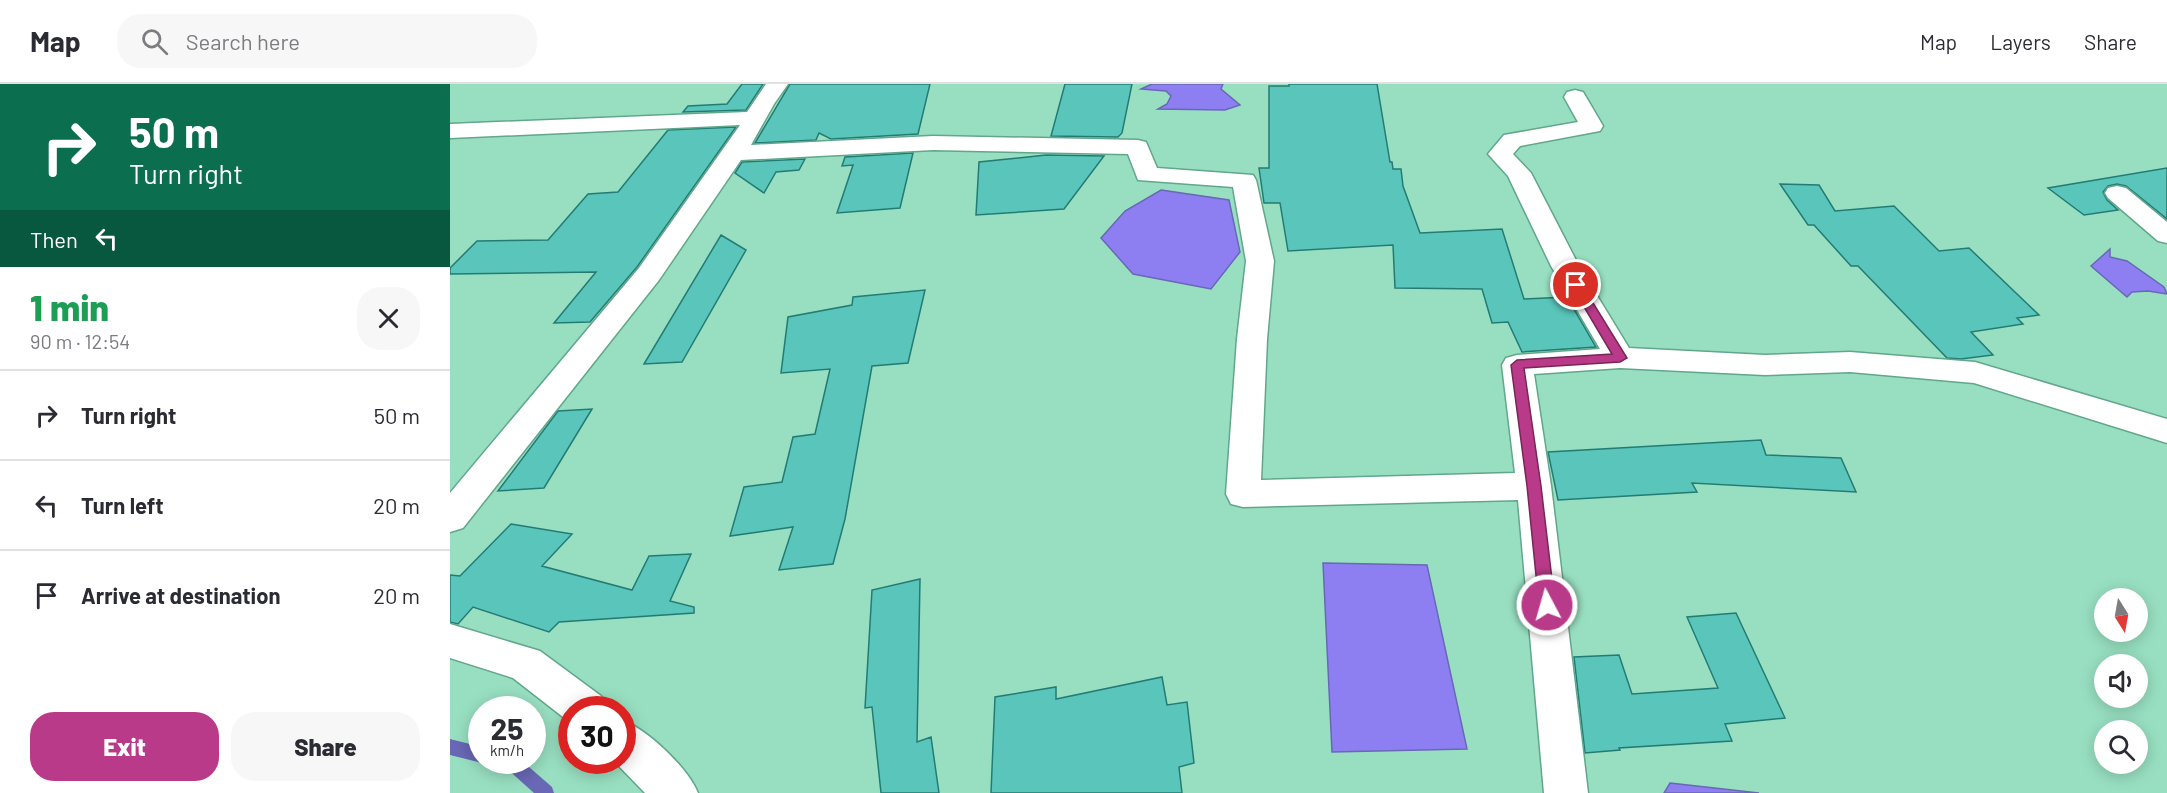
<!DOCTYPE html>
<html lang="en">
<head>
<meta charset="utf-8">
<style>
  :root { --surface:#fff; --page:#f7f7f7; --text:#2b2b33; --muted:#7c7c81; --line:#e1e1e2; --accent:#b83a88 }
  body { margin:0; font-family:Barlow,sans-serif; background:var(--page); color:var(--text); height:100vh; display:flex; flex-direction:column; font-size:22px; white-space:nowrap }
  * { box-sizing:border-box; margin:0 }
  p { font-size:20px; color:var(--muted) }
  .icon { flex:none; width:33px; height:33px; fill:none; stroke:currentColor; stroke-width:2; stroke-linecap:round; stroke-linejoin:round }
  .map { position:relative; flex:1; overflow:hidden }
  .side { display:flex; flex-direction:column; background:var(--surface); width:450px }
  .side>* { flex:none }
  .top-card { background:#0b6e4f; color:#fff; overflow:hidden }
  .needle { width:39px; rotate:169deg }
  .buttons { position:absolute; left:1644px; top:504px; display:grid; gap:12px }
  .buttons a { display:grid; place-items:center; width:54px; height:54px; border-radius:50%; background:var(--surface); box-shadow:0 3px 15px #0003; font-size:30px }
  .speed { position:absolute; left:18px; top:612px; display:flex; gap:12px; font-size:30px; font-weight:700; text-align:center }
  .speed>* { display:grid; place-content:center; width:78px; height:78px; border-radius:50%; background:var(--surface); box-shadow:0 3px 15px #0003; line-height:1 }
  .speed small { font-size:15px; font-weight:400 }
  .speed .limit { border:9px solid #d22; background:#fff; color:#111 }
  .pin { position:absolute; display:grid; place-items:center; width:51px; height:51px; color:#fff; margin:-26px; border:3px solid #fff; border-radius:50%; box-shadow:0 2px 6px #0007 }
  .me { position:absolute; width:66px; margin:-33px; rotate:354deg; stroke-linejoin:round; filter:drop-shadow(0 0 4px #0008) }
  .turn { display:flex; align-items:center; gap:21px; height:126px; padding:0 30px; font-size:27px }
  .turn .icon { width:78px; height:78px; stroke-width:2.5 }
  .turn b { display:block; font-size:42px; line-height:51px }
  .then { display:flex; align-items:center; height:57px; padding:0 30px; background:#0003; gap:12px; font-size:22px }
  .round { display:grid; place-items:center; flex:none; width:63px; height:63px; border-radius:24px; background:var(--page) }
  .summary { display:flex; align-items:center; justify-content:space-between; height:102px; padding:0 30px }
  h1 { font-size:36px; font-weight:800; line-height:45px; color:#1e9e55 }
  .primary-button { display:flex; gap:12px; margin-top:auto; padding:12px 30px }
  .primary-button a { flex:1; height:69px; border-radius:24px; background:var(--accent); color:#fff; font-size:24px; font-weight:800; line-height:69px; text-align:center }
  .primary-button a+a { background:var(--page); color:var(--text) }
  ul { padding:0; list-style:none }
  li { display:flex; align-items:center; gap:18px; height:90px; padding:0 30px; border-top:2px solid var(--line) }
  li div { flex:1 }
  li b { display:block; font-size:22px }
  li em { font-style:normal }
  header { display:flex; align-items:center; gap:36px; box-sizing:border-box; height:84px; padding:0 30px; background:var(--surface); border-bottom:2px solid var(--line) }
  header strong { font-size:28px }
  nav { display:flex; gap:33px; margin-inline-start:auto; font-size:21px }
  .search { width:420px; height:54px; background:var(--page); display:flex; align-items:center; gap:15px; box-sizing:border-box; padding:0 21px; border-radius:24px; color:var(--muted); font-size:22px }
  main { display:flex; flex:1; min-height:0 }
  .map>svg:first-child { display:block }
  .water { fill:#8d7ff2; stroke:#6868b5; stroke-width:1.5 }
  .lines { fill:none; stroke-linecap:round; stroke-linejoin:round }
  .stream { fill:#6868b5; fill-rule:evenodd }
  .building { fill:#5ac5ba; stroke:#237c74; stroke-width:1.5 }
  .street-casing { stroke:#61a78b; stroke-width:3 }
  .street { fill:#fff; fill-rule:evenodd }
  .route { fill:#b83a88; stroke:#782658; stroke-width:1.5 }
</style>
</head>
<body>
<header>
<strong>Map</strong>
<div class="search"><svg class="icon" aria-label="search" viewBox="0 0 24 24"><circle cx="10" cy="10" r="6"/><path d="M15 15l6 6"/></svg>Search here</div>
<nav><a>Map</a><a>Layers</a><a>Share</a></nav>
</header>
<main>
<section class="side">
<div class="top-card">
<div class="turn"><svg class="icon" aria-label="right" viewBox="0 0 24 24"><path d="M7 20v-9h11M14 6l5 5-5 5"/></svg><div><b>50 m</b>Turn right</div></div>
<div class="then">Then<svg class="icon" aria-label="left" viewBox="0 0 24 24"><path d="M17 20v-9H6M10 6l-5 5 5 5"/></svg></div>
</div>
<div class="summary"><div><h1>1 min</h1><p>90 m · 12:54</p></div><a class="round"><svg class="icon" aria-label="close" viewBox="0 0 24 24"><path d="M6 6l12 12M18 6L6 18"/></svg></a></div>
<ul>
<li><svg class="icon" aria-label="right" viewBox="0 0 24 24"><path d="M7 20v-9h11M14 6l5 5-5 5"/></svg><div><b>Turn right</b></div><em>50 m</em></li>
<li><svg class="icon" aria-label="left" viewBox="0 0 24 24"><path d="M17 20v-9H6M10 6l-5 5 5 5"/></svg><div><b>Turn left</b></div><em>20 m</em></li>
<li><svg class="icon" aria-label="arrive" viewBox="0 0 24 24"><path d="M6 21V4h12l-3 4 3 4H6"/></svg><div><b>Arrive at destination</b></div><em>20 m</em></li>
</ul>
<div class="primary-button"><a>Exit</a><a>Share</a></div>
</section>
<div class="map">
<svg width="1717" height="709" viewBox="0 0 1717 709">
  <rect width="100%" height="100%" fill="#98dfc1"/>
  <path class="water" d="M 702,0 L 773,0 L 771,5 L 790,21 L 775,26 L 708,25 L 717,20 L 721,12 L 716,7 L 691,5 Z
    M 711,106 L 779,116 L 790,168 L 761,205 L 683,190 L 651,154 L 675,127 Z
    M 1660,165 L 1660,173 L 1677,177 L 1714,203 L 1717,210 L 1698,207 L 1682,208 L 1677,213 L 1641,182 Z
    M 873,479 L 977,481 L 1017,665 L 882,668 Z
    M 1220,699 L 1309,709 L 1214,709 Z"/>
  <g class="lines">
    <path class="stream" d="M 0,655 L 32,663 L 32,676 L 37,676 L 32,679 L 0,671 Z
      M 48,676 L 71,676 L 102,703 L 104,709 L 84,709 L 55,683 L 50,681 Z"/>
  </g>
  <path class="building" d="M 292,0 L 313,0 L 296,26 L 233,28 L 238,22 L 277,20 Z
    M 340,0 L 480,0 L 468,50 L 381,55 L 369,49 L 366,56 L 305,59 Z
    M 615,0 L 682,0 L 672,49 L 668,53 L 601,52 Z
    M 839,0 L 927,0 L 940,78 L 942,78 L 943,85 L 951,85 L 953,102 L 970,149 L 1052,145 L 1074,215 L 1117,213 L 1146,263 L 1072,268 L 1058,238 L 1042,239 L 1032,205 L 945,204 L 943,161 L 838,167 L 830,119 L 814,119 L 809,84 L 819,84 L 819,2 L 839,2 Z
    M 286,43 L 187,183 L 140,238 L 104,239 L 146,188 L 0,190 L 0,184 L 27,157 L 98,156 L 138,110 L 168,108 L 218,46 Z
    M 463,69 L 450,124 L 387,129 L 403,81 L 392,82 L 395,73 Z
    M 596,71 L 654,72 L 614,125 L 526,131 L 529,78 Z
    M 355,75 L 349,86 L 326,88 L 314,109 L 285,89 L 292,78 Z
    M 1717,84 L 1717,135 L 1676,102 L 1667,100 L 1658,102 L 1653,108 L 1657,116 L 1668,126 L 1634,131 L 1598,104 Z
    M 1330,100 L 1369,101 L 1385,127 L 1444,122 L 1489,167 L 1519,164 L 1589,231 L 1567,234 L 1573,240 L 1521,248 L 1543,271 L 1511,275 L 1497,274 L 1408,182 L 1401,182 L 1364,141 L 1358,141 Z
    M 271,151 L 296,166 L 232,278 L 194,280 Z
    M 475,206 L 458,279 L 422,282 L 395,435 L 383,480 L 329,486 L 343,443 L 280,452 L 294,403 L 332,398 L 343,353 L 365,350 L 380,285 L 331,289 L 338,233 L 402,221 L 403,213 Z
    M 142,325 L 94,404 L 48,407 L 108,327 Z
    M 1311,356 L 1316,371 L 1391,374 L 1406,408 L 1242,399 L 1247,408 L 1108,416 L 1098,368 Z
    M 61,440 L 122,450 L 92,482 L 182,506 L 199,472 L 241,470 L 220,517 L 244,523 L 244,529 L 109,538 L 99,548 L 23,523 L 8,540 L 0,538 L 0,491 L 10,492 Z
    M 470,495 L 467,658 L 481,653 L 489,709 L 431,709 L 422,623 L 415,624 L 422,506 Z
    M 1286,529 L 1335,634 L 1275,640 L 1282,657 L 1169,664 L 1170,666 L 1135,669 L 1124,573 L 1169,571 L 1182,610 L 1268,604 L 1237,533 Z
    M 712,593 L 717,621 L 737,618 L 744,679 L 729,683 L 732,709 L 541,709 L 545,613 L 606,603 L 606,615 Z"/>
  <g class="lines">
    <g class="street-casing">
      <path id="street" d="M 316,0 L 338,0 L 324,20 L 301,61 L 483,52 L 688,56 L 696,58 L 707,84 L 803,91 L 806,96 L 824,177 L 817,255 L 811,396 L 1065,389 L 1052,281 L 1056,274 L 1067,271 L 1150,265 L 1101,182 L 1058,92 L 1038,70 L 1054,51 L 1128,38 L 1114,13 L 1117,8 L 1125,6 L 1133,8 L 1136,13 L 1153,42 L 1150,47 L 1070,62 L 1063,70 L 1081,89 L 1129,182 L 1179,264 L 1315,271 L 1400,268 L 1525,278 L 1717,335 L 1717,359 L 1524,299 L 1400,288 L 1315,291 L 1170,284 L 1084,290 L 1101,402 L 1138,709 L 1094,709 L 1068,416 L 793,423 L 781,420 L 776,410 L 787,255 L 796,177 L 783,103 L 688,96 L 678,70 L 483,66 L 291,76 L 209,196 L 13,444 L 0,448 L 0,409 L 189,184 L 290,41 L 0,54 L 0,40 L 297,28 Z
        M 1667,102 L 1676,104 L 1717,138 L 1717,159 L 1708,157 L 1658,114 L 1655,109 L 1658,104 Z
        M 0,540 L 90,567 L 151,612 L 157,626 L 122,626 L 122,640 L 63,594 L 0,574 Z
        M 172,636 C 198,646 238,684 248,709 L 195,709 L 163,676 L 172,676 Z"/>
    </g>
    <use href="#street" class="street"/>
  </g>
  <path class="route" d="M 1126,197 L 1132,201 L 1177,274 L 1170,278 L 1074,284 L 1091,402 L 1105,521 L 1103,526 L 1097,528 L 1091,526 L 1089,521 L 1077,402 L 1061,281 L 1067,276 L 1162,270 L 1121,201 Z"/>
</svg>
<div class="buttons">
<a><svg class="needle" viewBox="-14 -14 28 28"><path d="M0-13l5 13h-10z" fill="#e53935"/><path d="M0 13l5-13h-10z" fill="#7c7c81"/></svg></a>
<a><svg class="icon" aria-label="sound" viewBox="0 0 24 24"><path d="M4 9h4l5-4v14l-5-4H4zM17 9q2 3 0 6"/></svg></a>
<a><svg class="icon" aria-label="search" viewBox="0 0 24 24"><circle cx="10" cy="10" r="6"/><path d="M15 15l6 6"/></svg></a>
</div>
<div class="speed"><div>25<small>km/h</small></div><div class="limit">30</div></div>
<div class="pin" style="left:1126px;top:201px;background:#d93025"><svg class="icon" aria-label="arrive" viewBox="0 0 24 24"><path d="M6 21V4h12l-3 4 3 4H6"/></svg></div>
<svg class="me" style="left:1097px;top:521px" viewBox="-20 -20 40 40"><circle r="17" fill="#b83a88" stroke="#fff" stroke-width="3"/><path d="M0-11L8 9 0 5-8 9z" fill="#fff"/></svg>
</div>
</main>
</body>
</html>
